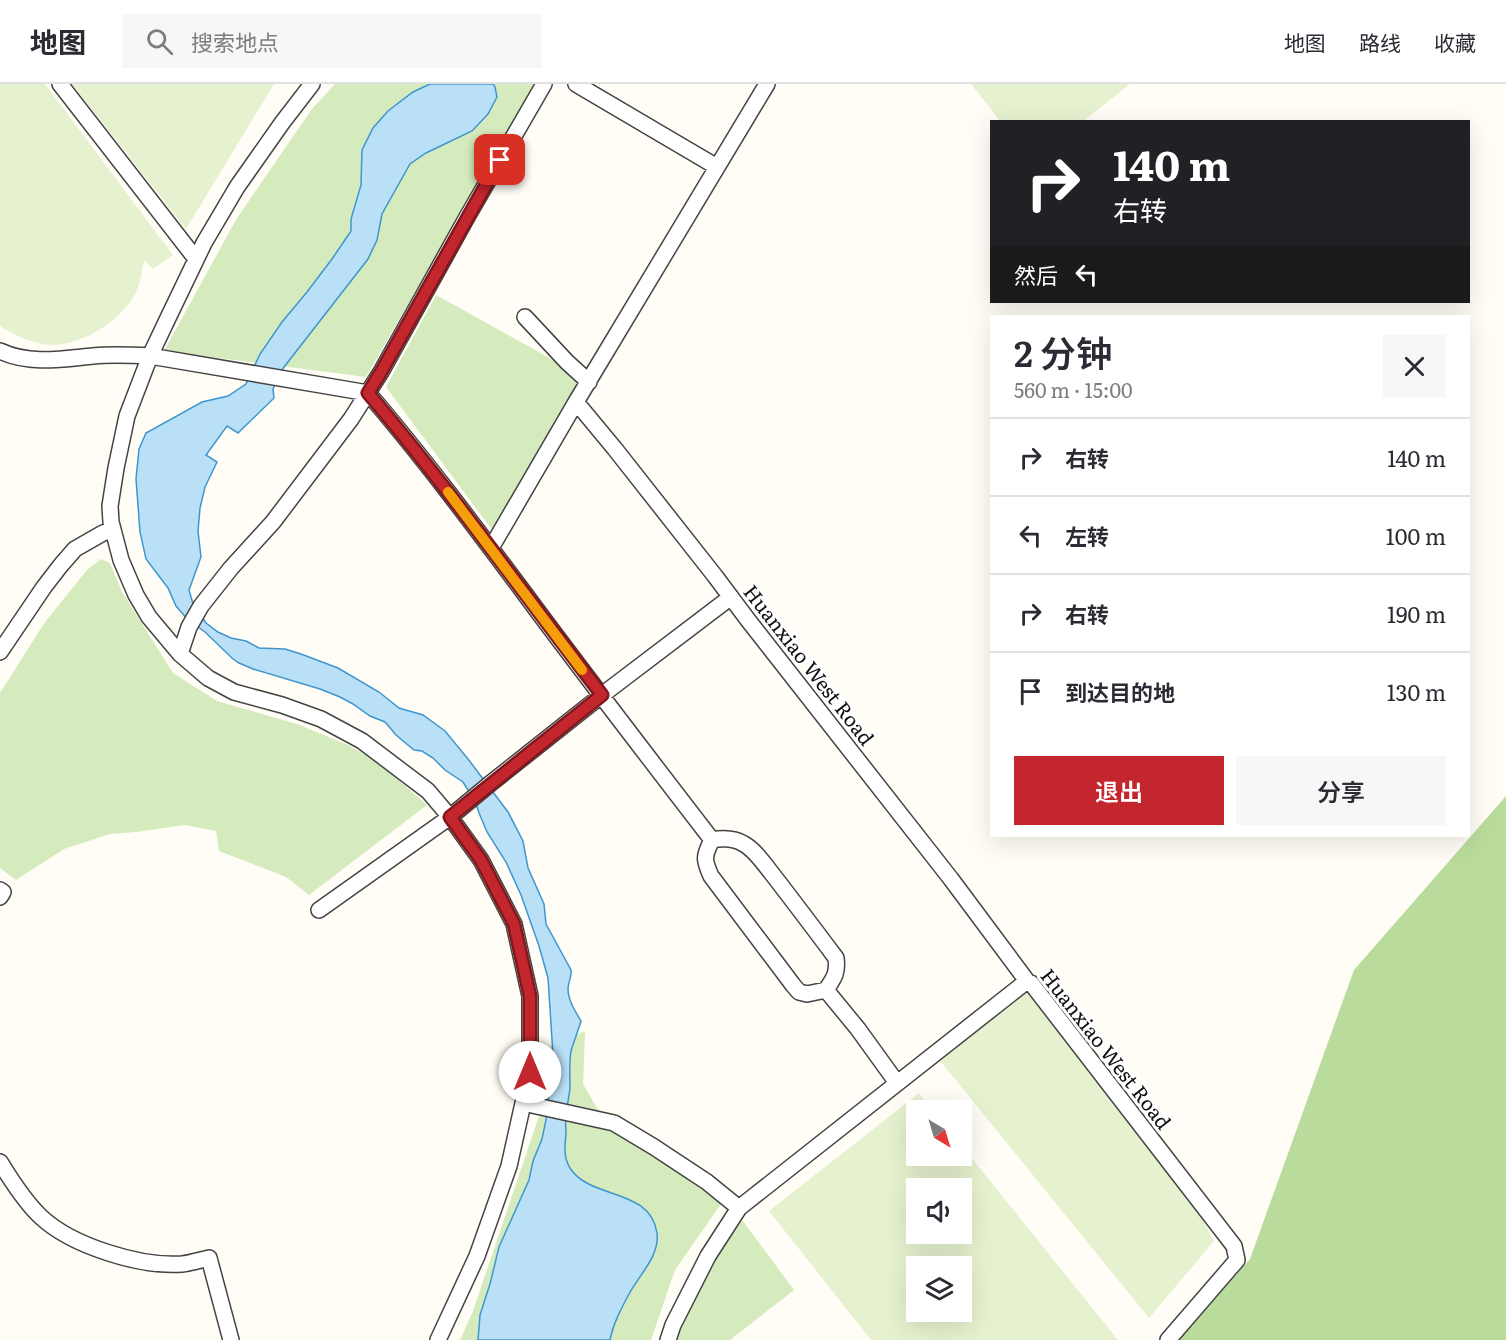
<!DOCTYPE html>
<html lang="zh">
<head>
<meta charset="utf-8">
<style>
  :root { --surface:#fff; --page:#f7f7f7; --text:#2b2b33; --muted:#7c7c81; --line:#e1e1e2; --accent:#c4262e }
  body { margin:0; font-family:Literata,"Noto Sans SC",serif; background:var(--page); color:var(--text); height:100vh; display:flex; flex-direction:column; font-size:22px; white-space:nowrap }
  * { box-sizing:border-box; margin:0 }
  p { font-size:20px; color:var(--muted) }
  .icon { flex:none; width:33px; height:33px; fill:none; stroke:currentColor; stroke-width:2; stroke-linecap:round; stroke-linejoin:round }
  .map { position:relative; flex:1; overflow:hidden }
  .details { position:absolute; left:990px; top:231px; width:480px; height:522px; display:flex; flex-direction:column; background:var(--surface); border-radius:0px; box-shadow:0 6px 24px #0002 }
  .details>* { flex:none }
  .hud { position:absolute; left:990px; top:36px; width:480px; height:183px; border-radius:0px; box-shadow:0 6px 24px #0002; background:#202124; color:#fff; overflow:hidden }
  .needle { width:39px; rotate:142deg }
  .controls { position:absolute; left:906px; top:1016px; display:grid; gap:12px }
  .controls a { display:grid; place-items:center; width:66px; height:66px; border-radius:0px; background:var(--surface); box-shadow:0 6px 24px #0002; font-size:30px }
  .pin { position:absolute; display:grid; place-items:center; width:51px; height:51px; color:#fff; margin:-26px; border-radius:12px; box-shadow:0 3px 9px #0006 }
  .me { position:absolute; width:66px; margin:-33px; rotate:0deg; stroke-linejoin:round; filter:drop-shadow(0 0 4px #0008) }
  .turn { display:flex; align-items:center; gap:21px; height:126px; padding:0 24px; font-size:27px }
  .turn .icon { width:78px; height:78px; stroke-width:2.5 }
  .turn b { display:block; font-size:42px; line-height:51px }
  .then { display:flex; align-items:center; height:57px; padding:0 24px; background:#0003; gap:12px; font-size:22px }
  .round { display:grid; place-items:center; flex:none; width:63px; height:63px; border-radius:0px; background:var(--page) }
  .summary { display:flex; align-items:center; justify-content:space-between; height:102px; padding:0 24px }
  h1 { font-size:36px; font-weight:600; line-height:45px }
  .action { display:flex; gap:12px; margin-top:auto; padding:12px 24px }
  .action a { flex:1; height:69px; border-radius:0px; background:var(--accent); color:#fff; font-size:24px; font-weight:600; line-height:69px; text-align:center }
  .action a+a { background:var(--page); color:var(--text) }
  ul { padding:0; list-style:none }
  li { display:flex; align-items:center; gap:18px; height:78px; padding:0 24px; border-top:2px solid var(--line) }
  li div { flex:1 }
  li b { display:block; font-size:22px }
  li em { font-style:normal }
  header { display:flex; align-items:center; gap:36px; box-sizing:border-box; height:84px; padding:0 30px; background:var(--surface); border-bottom:2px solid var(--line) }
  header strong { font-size:28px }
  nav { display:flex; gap:33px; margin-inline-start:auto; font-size:21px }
  .search { width:420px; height:54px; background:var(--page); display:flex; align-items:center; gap:15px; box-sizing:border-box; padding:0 21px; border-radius:0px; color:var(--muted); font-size:22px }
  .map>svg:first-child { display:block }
  .green { fill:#d5ebbd }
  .forest { fill:#b9dc9c }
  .pitch { fill:#e6f2cf; fill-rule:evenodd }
  .water { fill:#b9e0f7; stroke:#3f96cf; stroke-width:1.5 }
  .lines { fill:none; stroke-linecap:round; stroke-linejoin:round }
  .street-casing { stroke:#444; stroke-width:18 }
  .street { stroke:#fff; stroke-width:15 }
  .route-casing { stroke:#7f191e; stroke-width:15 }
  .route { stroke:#c4262e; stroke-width:10 }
  .slow { stroke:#f59e0b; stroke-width:10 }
  .labels { text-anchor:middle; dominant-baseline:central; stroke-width:6; stroke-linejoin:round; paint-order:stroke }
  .street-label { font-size:20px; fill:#111; stroke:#fff }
</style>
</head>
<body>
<header>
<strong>地图</strong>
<div class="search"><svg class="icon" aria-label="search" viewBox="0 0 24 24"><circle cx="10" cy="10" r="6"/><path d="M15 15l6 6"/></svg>搜索地点</div>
<nav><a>地图</a><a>路线</a><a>收藏</a></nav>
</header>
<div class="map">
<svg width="1506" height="1256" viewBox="0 0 1506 1256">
  <rect width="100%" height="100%" fill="#fffdf5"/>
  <path class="green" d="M 335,0 L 535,0 L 366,293 L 164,267 L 237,134 L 312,25 Z
    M 436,211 L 582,292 L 493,447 L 386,303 Z
    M 101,475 L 110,479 L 122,508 L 173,589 L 217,617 L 297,640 L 348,661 L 378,678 L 427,721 L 309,811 L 286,793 L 219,767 L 216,747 L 185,741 L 136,748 L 110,750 L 64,765 L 16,796 L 0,784 L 0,609 L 45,538 L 87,486 Z
    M 585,947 L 583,1000 L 597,1024 L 638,1060 L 721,1120 L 675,1186 L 651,1256 L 460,1256 L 473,1227 L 539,1032 L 547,989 L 547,964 Z
    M 737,1129 L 794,1206 L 730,1256 L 668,1256 Z"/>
  <path class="forest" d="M 1506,712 L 1506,1256 L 1179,1256 L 1250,1175 L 1354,886 Z"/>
  <path class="pitch" d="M 0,0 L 45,0 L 173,171 L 153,185 L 144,176 C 142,185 141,195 138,204 C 126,234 84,261 52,261 C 34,261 15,251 0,242 Z
    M 72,0 L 274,0 L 186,145 Z
    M 971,0 L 1130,0 L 1083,37 L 1001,38 Z
    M 1020,899 L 1202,1134 L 1214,1157 L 1149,1234 L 933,968 Z
    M 919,1009 L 933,1026 L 916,1026 L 916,1071 L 962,1071 L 962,1062 L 1118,1256 L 871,1256 L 769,1127 ZM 916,1104 L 962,1104 L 962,1149 L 916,1149 ZM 916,1182 L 962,1182 L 962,1227 L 916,1227 Z"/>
  <path class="water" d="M 430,0 L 493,0 L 495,3 L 497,13 L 488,30 L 472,47 L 426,69 L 410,80 L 382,130 L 377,156 L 368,175 L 281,287 L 273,305 L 274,314 L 238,349 L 227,342 L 206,371 L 217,378 L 205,403 L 200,424 L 198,447 L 201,473 L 189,506 L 193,520 L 206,539 L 218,548 L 231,554 L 246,557 L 259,564 L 285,565 L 301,570 L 338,584 L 379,608 L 399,624 L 423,631 L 445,647 L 468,675 L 508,728 L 523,757 L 528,784 L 544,820 L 546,840 L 571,886 C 572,893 568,898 568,905 C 568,916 575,927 581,937 C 578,947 574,957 571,967 C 569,979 570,991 570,1004 C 569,1014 566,1025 566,1035 C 565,1040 566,1044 566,1049 C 565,1061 563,1073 570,1084 C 590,1116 650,1103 657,1149 C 660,1172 639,1191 629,1210 C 621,1225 613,1240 610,1256 L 478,1256 L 480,1231 L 490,1200 L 499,1163 L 529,1096 L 533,1077 L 542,1055 L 546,1036 L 553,971 L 548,894 L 539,862 L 521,811 L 506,778 L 487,748 L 479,729 L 475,717 L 463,698 L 445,686 L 433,674 L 422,667 L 414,666 L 396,651 L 385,638 L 370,632 L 353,620 L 340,613 L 320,605 L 253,585 L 239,579 L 233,575 L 205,548 L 188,536 L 176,522 L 168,504 L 146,475 L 140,448 L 136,395 L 139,365 L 146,349 L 202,318 L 228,312 L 246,300 L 260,270 L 282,238 L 307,208 L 332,175 L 351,147 L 351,135 L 361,101 L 362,66 L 373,44 L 388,27 L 413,8 Z"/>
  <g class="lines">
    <g class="street-casing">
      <path id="street" d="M 60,0 L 196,175
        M 312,0 L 282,39 L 237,103 L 204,159 L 168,234 L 150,272 L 127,332 L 116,384 L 110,422 L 111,438 L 121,476 L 136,511 L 149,533 L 180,570 L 208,594 L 234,608 L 282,621 L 321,635 L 362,657 L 428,707 L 450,733 L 481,776 L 514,840 L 530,912 L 530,988 L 509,1082 L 477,1172 L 438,1256
        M 576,0 L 717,83
        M 767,0 L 576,318 L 615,365 L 715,492 L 748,536 L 951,795 L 1027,897 L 1031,899 L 1234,1162 L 1237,1176 L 1168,1256
        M 525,233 L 567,278 L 589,298
        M 0,267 C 30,281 62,275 93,272 C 112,270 131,271 150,272 L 368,309 C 422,372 472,439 522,506 C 584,590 648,673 712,756 C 703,773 704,776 711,792 L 793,901 L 799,908 L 807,910 L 826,906 L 858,945 L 897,999
        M 491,464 L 576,318
        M 0,568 L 44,503 L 61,481 L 75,465 L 103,449 L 113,445
        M 180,570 L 189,543 L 201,522 L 231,484 L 273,438 L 351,335 L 381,288 L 467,133 L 544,0
        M 712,756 C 723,754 734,754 744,760 C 755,766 765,781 773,791 C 794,818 815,846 836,874 C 838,889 834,894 826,906
        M 0,806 L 3,808 L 0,813
        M 319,826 L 450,733 L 491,699 L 602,611 L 731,513
        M 523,1019 L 614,1039 L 654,1063 L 707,1098 L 739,1124
        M 0,1078 C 11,1096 26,1119 41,1133 C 72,1162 140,1183 182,1180 C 191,1179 200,1176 209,1174 L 231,1256
        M 668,1256 L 673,1241 L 708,1172 L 739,1124 L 1027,897"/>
    </g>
    <use href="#street" class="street"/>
  </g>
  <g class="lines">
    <g class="route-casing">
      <path id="route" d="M 500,76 L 381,288 L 368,309 C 450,406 524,510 602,611 L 450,733 L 481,776 L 514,840 L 530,912 L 530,988"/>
    </g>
    <use href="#route" class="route"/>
    <path class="slow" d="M 448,408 L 582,586"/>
  </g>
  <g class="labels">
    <g class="street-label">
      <text transform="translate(810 580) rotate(52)">Huanxiao West Road</text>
      <text transform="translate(1107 964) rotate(52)">Huanxiao West Road</text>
    </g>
  </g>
</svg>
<div class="controls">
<a><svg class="needle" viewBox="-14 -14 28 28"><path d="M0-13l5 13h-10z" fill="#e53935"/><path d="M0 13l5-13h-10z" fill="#7c7c81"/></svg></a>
<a><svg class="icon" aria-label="sound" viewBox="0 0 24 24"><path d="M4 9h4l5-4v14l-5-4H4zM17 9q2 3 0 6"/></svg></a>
<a><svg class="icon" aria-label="layers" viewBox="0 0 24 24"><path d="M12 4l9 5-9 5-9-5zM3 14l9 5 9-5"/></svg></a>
</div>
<div class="pin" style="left:500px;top:76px;background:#d93025"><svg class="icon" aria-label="arrive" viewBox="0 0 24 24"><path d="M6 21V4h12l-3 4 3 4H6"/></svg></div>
<svg class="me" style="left:530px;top:988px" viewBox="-20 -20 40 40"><circle r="19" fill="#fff"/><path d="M0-13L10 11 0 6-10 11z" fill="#c4262e"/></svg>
<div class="hud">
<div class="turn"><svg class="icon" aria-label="right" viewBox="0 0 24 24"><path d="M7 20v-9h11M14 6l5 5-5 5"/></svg><div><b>140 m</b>右转</div></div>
<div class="then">然后<svg class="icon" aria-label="left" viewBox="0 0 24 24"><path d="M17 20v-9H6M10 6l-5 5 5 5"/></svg></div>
</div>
<section class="details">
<div class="summary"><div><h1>2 分钟</h1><p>560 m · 15:00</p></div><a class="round"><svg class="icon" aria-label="close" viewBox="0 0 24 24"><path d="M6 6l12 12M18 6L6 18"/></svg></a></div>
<ul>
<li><svg class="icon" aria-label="right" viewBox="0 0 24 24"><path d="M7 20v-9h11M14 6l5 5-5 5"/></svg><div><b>右转</b></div><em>140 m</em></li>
<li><svg class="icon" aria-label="left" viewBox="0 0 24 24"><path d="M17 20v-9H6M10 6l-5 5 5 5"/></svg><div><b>左转</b></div><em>100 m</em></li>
<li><svg class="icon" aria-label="right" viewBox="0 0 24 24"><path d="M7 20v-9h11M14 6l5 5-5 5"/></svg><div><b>右转</b></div><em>190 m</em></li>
<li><svg class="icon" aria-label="arrive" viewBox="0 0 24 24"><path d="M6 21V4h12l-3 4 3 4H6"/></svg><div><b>到达目的地</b></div><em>130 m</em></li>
</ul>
<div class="action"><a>退出</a><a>分享</a></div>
</section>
</div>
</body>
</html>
